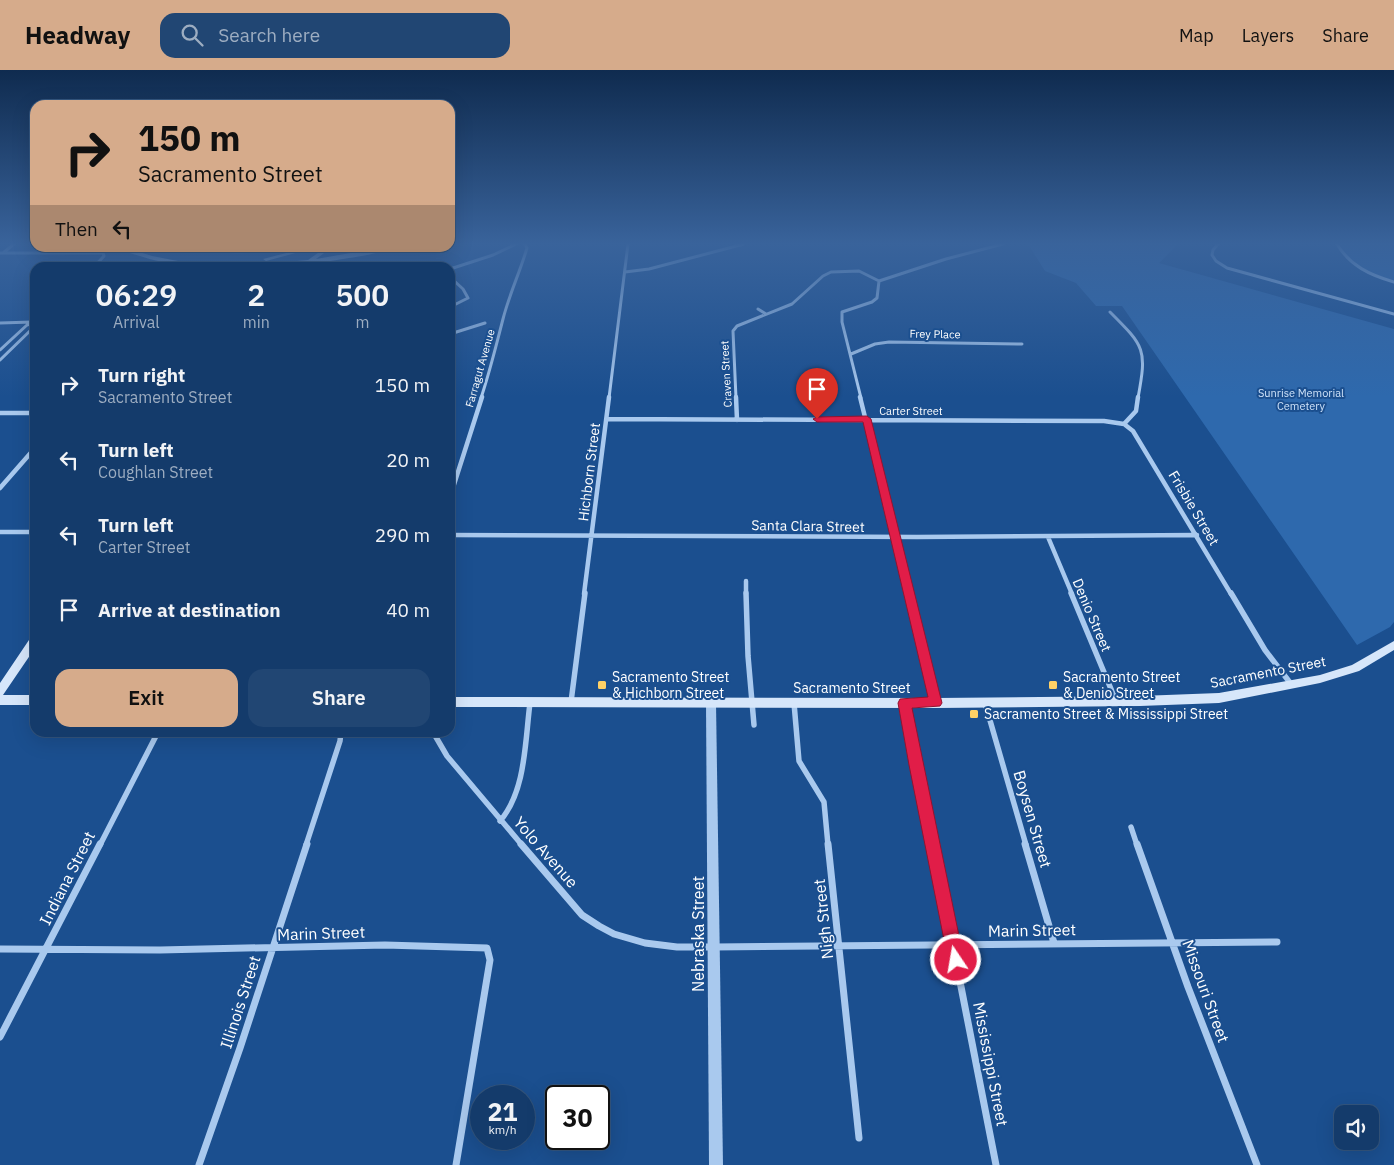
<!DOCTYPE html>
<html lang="en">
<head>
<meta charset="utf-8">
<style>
  :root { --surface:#143b6b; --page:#214673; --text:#f1f3f6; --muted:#9dadc1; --line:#33557e; --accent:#d6ab8b }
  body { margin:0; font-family:"IBM Plex Sans",sans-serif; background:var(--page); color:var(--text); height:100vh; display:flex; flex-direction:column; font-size:19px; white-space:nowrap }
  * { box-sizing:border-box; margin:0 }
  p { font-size:16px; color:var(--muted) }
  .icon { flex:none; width:28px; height:28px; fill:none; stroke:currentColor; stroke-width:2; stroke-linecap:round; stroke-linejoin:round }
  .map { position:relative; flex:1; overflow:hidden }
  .side { position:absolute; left:30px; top:192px; width:425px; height:475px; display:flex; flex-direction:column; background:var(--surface); border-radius:15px; box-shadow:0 5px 20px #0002,0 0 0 1px var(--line) }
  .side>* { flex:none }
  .top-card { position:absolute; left:30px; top:30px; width:425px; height:152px; border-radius:15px; box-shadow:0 5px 20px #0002,0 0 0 1px var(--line); background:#d6ab8b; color:#111; overflow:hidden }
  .buttons { position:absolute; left:1334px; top:1035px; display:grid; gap:10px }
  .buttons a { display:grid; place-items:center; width:45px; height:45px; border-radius:10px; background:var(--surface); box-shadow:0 5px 20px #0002,0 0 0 1px var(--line); font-size:25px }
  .speed { position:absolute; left:470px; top:1015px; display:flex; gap:10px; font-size:25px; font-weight:700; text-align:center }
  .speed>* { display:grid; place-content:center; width:65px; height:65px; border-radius:50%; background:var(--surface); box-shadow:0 5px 20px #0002,0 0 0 1px var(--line); line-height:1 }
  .speed small { font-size:12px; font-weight:400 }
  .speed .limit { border:2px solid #111; border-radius:8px; background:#fff; color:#111 }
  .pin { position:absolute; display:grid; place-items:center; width:42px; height:42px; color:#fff; margin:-51px -21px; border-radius:50% 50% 50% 0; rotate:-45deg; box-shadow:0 0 5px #0007 }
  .pin .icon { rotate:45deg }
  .me { position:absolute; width:55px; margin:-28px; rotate:348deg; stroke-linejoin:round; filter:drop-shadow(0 0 4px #0008) }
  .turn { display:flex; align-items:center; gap:18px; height:105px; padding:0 25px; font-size:22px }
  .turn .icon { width:65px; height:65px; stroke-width:2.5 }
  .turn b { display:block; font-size:35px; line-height:42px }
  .then { display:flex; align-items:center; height:48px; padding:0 25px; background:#0003; gap:10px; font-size:19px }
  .eta { display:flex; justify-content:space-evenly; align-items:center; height:85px; text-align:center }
  .eta b { font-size:30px; font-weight:600; line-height:35px }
  .action { display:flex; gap:10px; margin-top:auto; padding:10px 25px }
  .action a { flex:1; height:58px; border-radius:15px; background:var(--accent); color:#111; font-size:20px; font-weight:600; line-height:58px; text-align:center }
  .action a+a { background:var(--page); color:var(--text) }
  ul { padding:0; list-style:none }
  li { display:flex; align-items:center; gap:15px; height:75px; padding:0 25px }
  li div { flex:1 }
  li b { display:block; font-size:19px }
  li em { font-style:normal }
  header { display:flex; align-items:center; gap:30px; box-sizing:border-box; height:70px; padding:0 25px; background:var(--accent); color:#111 }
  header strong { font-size:24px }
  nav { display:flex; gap:28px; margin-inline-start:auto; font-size:18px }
  .search { width:350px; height:45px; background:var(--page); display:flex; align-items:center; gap:12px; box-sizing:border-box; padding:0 18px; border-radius:15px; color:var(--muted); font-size:19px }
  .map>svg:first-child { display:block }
  .green { fill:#2e69ad }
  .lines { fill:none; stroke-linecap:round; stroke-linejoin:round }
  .minor-far3 { stroke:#a9c9ee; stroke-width:3 }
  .minor-far2 { stroke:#a9c9ee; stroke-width:4.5 }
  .minor-far1 { stroke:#a9c9ee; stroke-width:5.5 }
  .minor { stroke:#a9c9ee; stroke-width:7 }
  .tertiary { fill:#a9c9ee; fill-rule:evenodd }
  .secondary { fill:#d6e6fa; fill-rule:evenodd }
  .route { fill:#e11d48; stroke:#92132f }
  .poi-dot { fill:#ffd166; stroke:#1b4f8f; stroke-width:2 }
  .labels { text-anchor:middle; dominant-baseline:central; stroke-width:4; stroke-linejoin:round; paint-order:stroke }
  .far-street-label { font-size:11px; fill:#fff; stroke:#1b4f8f }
  .far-park-label { font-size:11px; fill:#cfe3fa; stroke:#1b4f8f }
  .street-label { font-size:14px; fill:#fff; stroke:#1b4f8f }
  .poi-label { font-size:14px; fill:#fff; stroke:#1b4f8f; text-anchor:start }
  .near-street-label { font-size:16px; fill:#fff; stroke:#1b4f8f }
</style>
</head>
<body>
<header>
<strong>Headway</strong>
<div class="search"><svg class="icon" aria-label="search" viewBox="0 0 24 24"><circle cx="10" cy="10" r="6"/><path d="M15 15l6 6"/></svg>Search here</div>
<nav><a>Map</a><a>Layers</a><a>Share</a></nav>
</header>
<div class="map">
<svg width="1394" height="1095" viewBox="0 0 1394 1095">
  <rect width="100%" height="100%" fill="#1b4f8f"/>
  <path class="green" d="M 1028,174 L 1178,174 L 1159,193 L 1394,259 L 1394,552 L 1390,557 L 1357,575 L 1122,236 L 1096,236 L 1076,213 L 1045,201 Z
    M 1340,174 L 1394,174 L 1394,211 C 1374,204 1348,196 1340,174 Z
    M 183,178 L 312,178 L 237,184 Z"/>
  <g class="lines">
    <path class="minor-far3" d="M 1218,174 L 1213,180 L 1212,185 L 1216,191 L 1227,198 L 1394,244
      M 1337,174 C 1350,196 1370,205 1394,212
      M 0,183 L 103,183 L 104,186 L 93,198
      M 3,183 L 14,174
      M 450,199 L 493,185 L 516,174
      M 625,202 L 649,199 L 744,174
      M 450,207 L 463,219 L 468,228 L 450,237
      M 879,211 L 946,189 L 1003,174
      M 758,239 L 766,244
      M 1110,242 C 1145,277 1147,279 1138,328
      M 0,253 L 32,252
      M 450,264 L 485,253
      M 0,280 L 27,255 L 35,252
      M 851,284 L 875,274 L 889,272 L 1022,274
      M 0,290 L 35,256
      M 481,328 C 490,301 496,276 503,249 C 509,225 520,202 527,178 L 525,174
      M 609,328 L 628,174
      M 736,328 L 733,261 L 737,256 L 792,234 L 823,206 L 831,202 L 859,201 L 879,211
      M 861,328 L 842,252 L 842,242 L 872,232 L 877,228 L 879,211"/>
    <path class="minor-far2" d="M 736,327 L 737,350
      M 860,327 L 909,524
      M 0,343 L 35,343
      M 607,349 L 1104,351 L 1124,354 L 1133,361 L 1231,524
      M 1124,354 L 1136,341 L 1138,327
      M 0,418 L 35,378
      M 450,427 L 482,327
      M 0,462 L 35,462
      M 450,465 L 917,467 L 1197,465
      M 1048,467 L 1072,524
      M 746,511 L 746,524
      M 584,524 L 609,327"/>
    <path class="minor-far1" d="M 746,523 L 748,586 L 754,655
      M 909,523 L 936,633
      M 1071,523 L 1116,631
      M 1231,523 L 1265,580 L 1291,614
      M 571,632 L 585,523
      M 794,633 L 799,691 L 824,732 L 828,775
      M 905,633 L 933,775
      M 985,633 L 1026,775
      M 433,662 L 447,686 L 522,775
      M 500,751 C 526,721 525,671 530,633
      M 1131,757 L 1137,775
      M 100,775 L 158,662
      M 306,775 L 340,671 L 341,662"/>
    <path class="minor" d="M 521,774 L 582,845 L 599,856 L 614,864 L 645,873 L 677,877 L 714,877 L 1277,872
      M 828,774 L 859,1068
      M 933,774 L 996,1095
      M 1025,774 L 1054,873
      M 1137,774 L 1188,917 L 1257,1095
      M 0,879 L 160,880 L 385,875 L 487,878 L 490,890 L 456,1095
      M 0,967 L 100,774
      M 199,1095 L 240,978 L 307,774"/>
    <path class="tertiary" d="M 711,629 L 714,630 L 716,633 L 723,1095 L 709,1095 L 706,633 L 708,630 Z"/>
    <path class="secondary" d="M 119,178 L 126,178 L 152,186 L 183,192 L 217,195 L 253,195 L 308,190 L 325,178 L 331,178 L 316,189 L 380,178 L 389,178 C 378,184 361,186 349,188 C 287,199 199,206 140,186 C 133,184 125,182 119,178 Z
      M 306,178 L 314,178 L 266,191 L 263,189 Z
      M 35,566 L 35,578 L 3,625 L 35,625 L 35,635 L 0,635 L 0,613 L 31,567 Z
      M 1394,571 L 1394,580 L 1359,601 L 1320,613 L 1219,633 L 1140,636 L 936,638 L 450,637 L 450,627 L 936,628 L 1140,626 L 1219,623 L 1320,605 L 1352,595 Z"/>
  </g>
  <linearGradient id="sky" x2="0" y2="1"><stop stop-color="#0f2b4f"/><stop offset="0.53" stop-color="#39639b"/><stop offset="1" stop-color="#39639b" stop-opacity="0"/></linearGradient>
  <rect width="1394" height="327" fill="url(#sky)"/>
  <path class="route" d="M 867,346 L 871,349 L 942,633 L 940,636 L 912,638 L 964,890 L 961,895 L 956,898 L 950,895 L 948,890 L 909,695 L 898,633 L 900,629 L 928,627 L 863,352 L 817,352 L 813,349 L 817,347 Z"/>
  <g class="poi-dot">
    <rect x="597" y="610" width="10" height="10" rx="2.5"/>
    <rect x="1048" y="610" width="10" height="10" rx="2.5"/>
    <rect x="969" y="639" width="10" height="10" rx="2.5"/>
  </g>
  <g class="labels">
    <g class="far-street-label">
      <text transform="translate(935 264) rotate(1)">Frey Place</text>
      <text transform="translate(480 298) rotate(-74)">Farragut Avenue</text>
      <text transform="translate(726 304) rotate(-93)">Craven Street</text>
      <text x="911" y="341">Carter Street</text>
    </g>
    <g class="far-park-label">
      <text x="1301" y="323">Sunrise Memorial<tspan x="1301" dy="13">Cemetery</tspan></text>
    </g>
    <g class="street-label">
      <text transform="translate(589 402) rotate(-83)">Hichborn Street</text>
      <text transform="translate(1194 438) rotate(59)">Frisbie Street</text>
      <text transform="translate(808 456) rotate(1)">Santa Clara Street</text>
      <text transform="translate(1092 545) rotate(67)">Denio Street</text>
      <text transform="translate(1268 602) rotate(-11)">Sacramento Street</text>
      <text x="852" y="618">Sacramento Street</text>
    </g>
    <g class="poi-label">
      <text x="612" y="607">Sacramento Street<tspan x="612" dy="16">&amp; Hichborn Street</tspan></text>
      <text x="1063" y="607">Sacramento Street<tspan x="1063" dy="16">&amp; Denio Street</tspan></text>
      <text x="984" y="644">Sacramento Street &amp; Mississippi Street</text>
    </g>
    <g class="near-street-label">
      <text transform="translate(1033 749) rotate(74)">Boysen Street</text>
      <text transform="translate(546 782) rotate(49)">Yolo Avenue</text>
      <text transform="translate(67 808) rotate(-63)">Indiana Street</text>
      <text transform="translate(823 849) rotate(-96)">Nigh Street</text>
      <text transform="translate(1032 860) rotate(-1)">Marin Street</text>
      <text transform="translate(321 863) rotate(-2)">Marin Street</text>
      <text transform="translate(698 864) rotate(-90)">Nebraska Street</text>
      <text transform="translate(1206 921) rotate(70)">Missouri Street</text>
      <text transform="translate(240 932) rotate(-72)">Illinois Street</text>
      <text transform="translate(991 994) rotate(79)">Mississippi Street</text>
    </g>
  </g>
</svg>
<div class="buttons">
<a><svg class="icon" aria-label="sound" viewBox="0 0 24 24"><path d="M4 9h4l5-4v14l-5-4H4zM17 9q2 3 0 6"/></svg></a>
</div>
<div class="speed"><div>21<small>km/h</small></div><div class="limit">30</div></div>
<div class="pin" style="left:817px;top:349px;background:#d93025"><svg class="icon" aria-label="arrive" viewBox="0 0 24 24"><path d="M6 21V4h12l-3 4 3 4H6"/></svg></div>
<svg class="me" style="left:956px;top:890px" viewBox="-20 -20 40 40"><circle r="17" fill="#e11d48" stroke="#fff" stroke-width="3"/><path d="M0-11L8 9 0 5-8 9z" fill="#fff"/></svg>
<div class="top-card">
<div class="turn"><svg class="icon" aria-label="right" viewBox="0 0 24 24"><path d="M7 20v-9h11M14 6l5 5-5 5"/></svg><div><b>150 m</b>Sacramento Street</div></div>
<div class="then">Then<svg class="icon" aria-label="left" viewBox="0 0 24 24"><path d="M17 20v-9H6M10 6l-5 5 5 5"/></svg></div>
</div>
<section class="side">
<div class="eta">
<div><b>06:29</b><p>Arrival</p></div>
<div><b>2</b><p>min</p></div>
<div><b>500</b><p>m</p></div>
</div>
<ul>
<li><svg class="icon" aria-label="right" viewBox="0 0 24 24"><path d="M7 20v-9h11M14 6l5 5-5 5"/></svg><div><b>Turn right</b><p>Sacramento Street</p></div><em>150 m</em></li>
<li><svg class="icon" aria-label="left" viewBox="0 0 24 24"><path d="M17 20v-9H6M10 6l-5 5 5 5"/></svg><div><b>Turn left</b><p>Coughlan Street</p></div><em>20 m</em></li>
<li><svg class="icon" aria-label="left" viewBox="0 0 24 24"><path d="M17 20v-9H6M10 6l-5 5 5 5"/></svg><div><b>Turn left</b><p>Carter Street</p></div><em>290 m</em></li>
<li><svg class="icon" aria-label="arrive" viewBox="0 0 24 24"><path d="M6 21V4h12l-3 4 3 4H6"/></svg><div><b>Arrive at destination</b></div><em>40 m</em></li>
</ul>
<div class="action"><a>Exit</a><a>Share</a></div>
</section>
</div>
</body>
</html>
